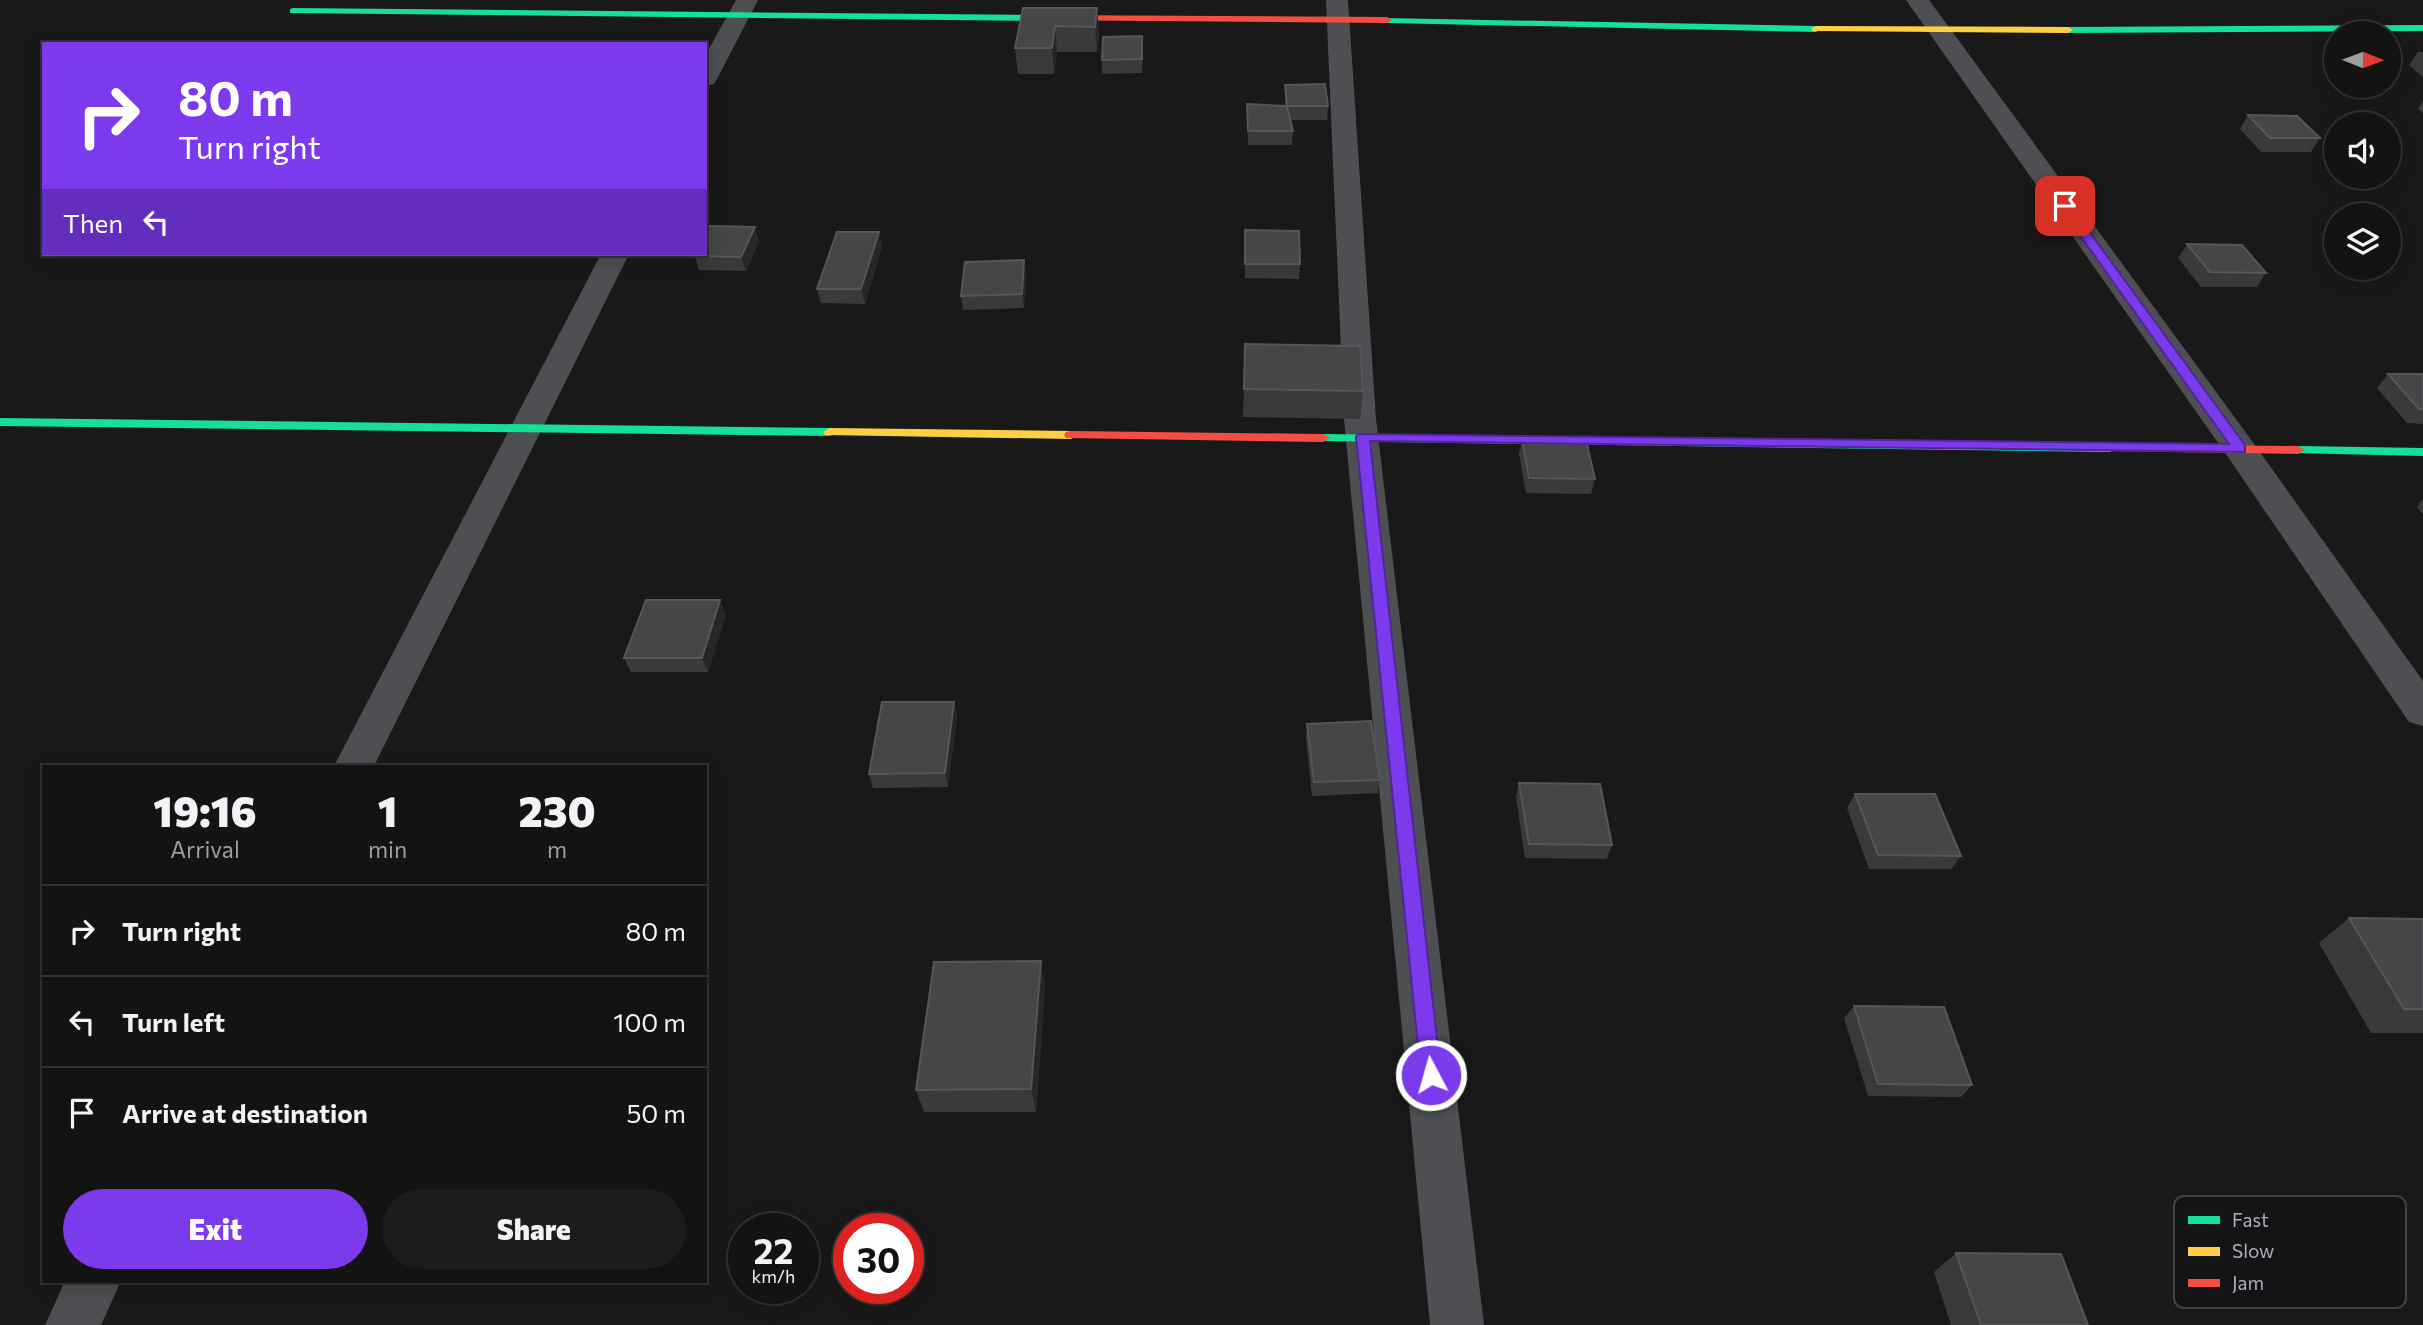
<!DOCTYPE html>
<html lang="en">
<head>
<meta charset="utf-8">
<style>
  :root { --surface:#131313; --page:#1c1c1c; --text:#f1f3f6; --muted:#9d9ea0; --line:#323233; --accent:#7c3aed }
  body { margin:0; font-family:Commissioner,sans-serif; background:var(--page); color:var(--text); height:100vh; display:flex; flex-direction:column; font-size:26px; white-space:nowrap }
  * { box-sizing:border-box; margin:0 }
  p { font-size:23px; color:var(--muted) }
  .icon { flex:none; width:38px; height:38px; fill:none; stroke:currentColor; stroke-width:2; stroke-linecap:round; stroke-linejoin:round }
  .map { position:relative; flex:1; overflow:hidden }
  .side { position:absolute; left:42px; top:765px; width:665px; height:518px; display:flex; flex-direction:column; background:var(--surface); border-radius:0px; box-shadow:0 4px 18px #0003,0 0 0 2px var(--line) }
  .side>* { flex:none }
  .banner { position:absolute; left:42px; top:42px; width:665px; height:214px; border-radius:0px; box-shadow:0 4px 18px #0003,0 0 0 2px var(--line); background:#7c3aed; color:#fff; overflow:hidden }
  .needle { width:46px; rotate:91deg }
  .tools { position:absolute; left:2324px; top:21px; display:grid; gap:14px }
  .tools a { display:grid; place-items:center; width:77px; height:77px; border-radius:50%; background:var(--surface); box-shadow:0 4px 18px #0003,0 0 0 2px var(--line); font-size:35px }
  .speed { position:absolute; left:728px; top:1213px; display:flex; gap:14px; font-size:35px; font-weight:700; text-align:center }
  .speed>* { display:grid; place-content:center; width:91px; height:91px; border-radius:50%; background:var(--surface); box-shadow:0 4px 18px #0003,0 0 0 2px var(--line); line-height:1 }
  .speed small { font-size:18px; font-weight:400 }
  .speed .limit { border:10px solid #d22; background:#fff; color:#111 }
  .pin { position:absolute; display:grid; place-items:center; width:60px; height:60px; color:#fff; margin:-30px; border-radius:14px; box-shadow:0 4px 10px #0006 }
  .me { position:absolute; width:77px; margin:-38px; rotate:354deg; stroke-linejoin:round; filter:drop-shadow(0 0 5px #0008) }
  .turn { display:flex; align-items:center; gap:24px; height:147px; padding:0 21px; font-size:32px }
  .turn .icon { width:91px; height:91px; stroke-width:2.5 }
  .turn b { display:block; font-size:49px; line-height:60px }
  .then { display:flex; align-items:center; height:66px; padding:0 21px; background:#0003; gap:14px; font-size:26px }
  .eta { display:flex; justify-content:space-evenly; align-items:center; height:119px; text-align:center }
  .eta b { font-size:42px; font-weight:800; line-height:49px }
  .action { display:flex; gap:14px; margin-top:auto; padding:14px 21px }
  .action a { flex:1; height:80px; border-radius:42px; background:var(--accent); color:#fff; font-size:28px; font-weight:800; line-height:80px; text-align:center }
  .action a+a { background:var(--page); color:var(--text) }
  ul { padding:0; list-style:none }
  li { display:flex; align-items:center; gap:21px; height:91px; padding:0 21px; border-top:2px solid var(--line) }
  li div { flex:1 }
  li b { display:block; font-size:26px }
  li em { font-style:normal }
  .map>svg:first-child { display:block }
  .lines { fill:none; stroke-linecap:round; stroke-linejoin:round }
  .street { fill:#4e4f52; fill-rule:evenodd }
  .fast { fill:#16e098; fill-rule:evenodd }
  .slow { fill:#ffcf43; fill-rule:evenodd }
  .jam { fill:#f24e42; fill-rule:evenodd }
  .wall { fill:#3a3a3b }
  .shaded-wall { fill:#272728 }
  .building { fill:#464649; stroke:#56565a; stroke-width:2 }
  .route { fill:#7c3aed; stroke:#51269a; stroke-width:2 }
  .key { fill:#141315; stroke:#424246; stroke-width:2 }
  .key-label { font-size:19px; fill:#acaeb9 }
</style>
</head>
<body>
<div class="map">
<svg width="2423" height="1325" viewBox="0 0 2423 1325">
  <rect width="100%" height="100%" fill="#191919"/>
  <g class="lines">
    <path class="street" d="M 736,0 L 758,0 L 717,79 L 714,84 L 705,86 L 705,56 Z
      M 1326,0 L 1348,0 L 1376,419 L 1484,1325 L 1430,1325 L 1344,419 Z
      M 1906,0 L 1929,0 L 2252,441 L 2423,681 L 2423,726 L 2409,722 L 2228,457 Z
      M 601,254 L 629,254 L 374,766 L 334,766 Z
      M 65,1281 L 121,1281 L 101,1325 L 45,1325 Z"/>
    <path class="fast" d="M 293,8 L 1033,15 L 1038,18 L 1033,21 L 290,13 L 290,9 Z
      M 1384,18 L 1816,26 L 1821,29 L 1816,32 L 1387,23 L 1384,22 Z
      M 2423,25 L 2423,31 L 2068,33 L 2063,30 L 2068,27 Z
      M 0,418 L 830,428 L 837,432 L 830,436 L 0,426 Z
      M 1323,434 L 2110,444 L 2117,448 L 2110,452 L 1318,441 L 1316,438 L 1318,435 Z
      M 2298,446 L 2423,448 L 2423,456 L 2293,453 L 2291,450 Z"/>
    <path class="slow" d="M 1816,26 L 2068,27 L 2073,30 L 2068,33 L 1813,31 L 1811,29 Z
      M 830,428 L 1071,431 L 1078,435 L 1071,439 L 825,435 L 823,432 Z"/>
    <path class="jam" d="M 1033,15 L 1387,17 L 1392,20 L 1387,23 L 1030,20 L 1030,16 Z
      M 1071,431 L 1323,434 L 1330,438 L 1323,442 L 1066,438 L 1064,435 L 1066,432 Z
      M 2110,444 L 2298,446 L 2305,450 L 2298,454 L 2105,451 L 2103,448 L 2105,445 Z"/>
  </g>
  <path class="wall" d="M 1023,8 L 1097,8 L 1099,34 L 1097,52 L 1057,52 L 1054,74 L 1018,74 L 1015,48 Z
    M 1143,50 L 1142,73 L 1102,74 L 1102,60 Z
    M 2418,52 L 2423,52 L 2423,77 L 2409,65 Z
    M 1285,85 L 1328,106 L 1327,120 L 1290,120 L 1293,131 L 1292,145 L 1248,145 L 1247,104 L 1285,106 Z
    M 2423,101 L 2423,113 L 2418,109 Z
    M 2248,115 L 2320,138 L 2311,152 L 2261,152 L 2240,129 Z
    M 1245,230 L 1300,264 L 1299,279 L 1245,278 Z
    M 879,232 L 882,247 L 865,304 L 821,303 L 817,289 Z
    M 759,241 L 746,271 L 699,270 L 695,256 Z
    M 2187,244 L 2266,273 L 2257,287 L 2201,287 L 2178,258 Z
    M 1024,260 L 1026,275 L 1024,308 L 963,310 L 961,296 Z
    M 1245,344 L 1363,391 L 1360,419 L 1243,417 Z
    M 2388,374 L 2423,374 L 2423,424 L 2407,423 L 2377,388 Z
    M 1522,440 L 1595,479 L 1591,494 L 1526,493 L 1519,454 Z
    M 2423,499 L 2423,514 L 2417,507 Z
    M 726,615 L 708,672 L 631,672 L 624,658 Z
    M 954,702 L 957,716 L 948,787 L 873,788 L 869,774 Z
    M 1307,724 L 1380,780 L 1378,793 L 1312,796 L 1306,738 Z
    M 1519,783 L 1612,845 L 1607,859 L 1525,858 L 1516,797 Z
    M 1855,794 L 1961,856 L 1951,869 L 1869,869 L 1847,808 Z
    M 2349,918 L 2423,919 L 2423,1033 L 2371,1033 L 2319,943 Z
    M 1045,986 L 1036,1112 L 924,1112 L 916,1090 Z
    M 1854,1006 L 1972,1085 L 1961,1097 L 1868,1096 L 1844,1018 Z
    M 1956,1253 L 2088,1325 L 1951,1325 L 1934,1272 Z"/>
  <path class="shaded-wall" d="M 1097,8 L 1099,34 L 1097,52 L 1095,27 Z
    M 1055,26 L 1057,52 L 1054,74 L 1052,48 Z
    M 755,227 L 759,241 L 746,271 L 741,257 Z
    M 879,232 L 882,247 L 865,304 L 861,289 Z
    M 1024,260 L 1026,275 L 1024,308 L 1022,294 Z
    M 720,600 L 726,615 L 708,672 L 702,658 Z
    M 954,702 L 957,716 L 948,787 L 945,773 Z
    M 1041,961 L 1045,986 L 1036,1112 L 1031,1089 Z"/>
  <path class="building" d="M 1023,8 L 1097,8 L 1095,27 L 1055,26 L 1052,48 L 1015,48 Z
    M 1142,36 L 1142,59 L 1102,60 L 1103,37 Z
    M 1325,84 L 1328,106 L 1287,106 L 1285,85 Z
    M 1247,104 L 1287,106 L 1293,131 L 1248,131 Z
    M 2248,115 L 2297,116 L 2320,138 L 2270,138 Z
    M 709,226 L 755,227 L 741,257 L 695,256 L 696,254 L 705,254 L 705,234 Z
    M 1245,230 L 1299,231 L 1300,264 L 1245,264 Z
    M 837,232 L 879,232 L 861,289 L 817,289 Z
    M 2187,244 L 2242,245 L 2266,273 L 2210,272 Z
    M 1024,260 L 1022,294 L 961,296 L 965,262 Z
    M 1245,344 L 1360,346 L 1363,391 L 1244,389 Z
    M 2388,374 L 2423,374 L 2423,409 L 2419,409 Z
    M 1522,440 L 1586,440 L 1595,479 L 1529,478 Z
    M 646,600 L 720,600 L 702,658 L 624,658 Z
    M 882,702 L 954,702 L 945,773 L 869,774 Z
    M 1371,721 L 1380,780 L 1314,782 L 1307,724 Z
    M 1519,783 L 1600,784 L 1612,845 L 1529,844 Z
    M 1855,794 L 1935,794 L 1961,856 L 1878,855 Z
    M 2349,918 L 2423,919 L 2423,1009 L 2404,1009 Z
    M 1041,961 L 1031,1089 L 916,1090 L 934,962 Z
    M 1854,1006 L 1944,1007 L 1972,1085 L 1878,1084 Z
    M 1956,1253 L 2061,1254 L 2088,1325 L 1981,1325 Z"/>
  <path class="route" d="M 2061,204 L 2069,204 L 2245,445 L 2245,452 L 1370,441 L 1441,1075 L 1438,1082 L 1431,1085 L 1424,1082 L 1421,1075 L 1356,437 L 1358,434 L 2229,444 L 2061,209 Z"/>
  <rect x="2174" y="1196" width="232" height="112" rx="10" class="key"/>
  <rect x="2188" y="1216" width="32" height="8" fill="#16e098"/>
  <rect x="2188" y="1247" width="32" height="9" fill="#ffcf43"/>
  <rect x="2188" y="1279" width="32" height="8" fill="#f24e42"/>
  <g class="key-label">
    <text x="2232" y="1227">Fast</text>
    <text x="2232" y="1258">Slow</text>
    <text x="2232" y="1290">Jam</text>
  </g>
</svg>
<div class="tools">
<a><svg class="needle" viewBox="-14 -14 28 28"><path d="M0-13l5 13h-10z" fill="#e53935"/><path d="M0 13l5-13h-10z" fill="#9d9ea0"/></svg></a>
<a><svg class="icon" aria-label="sound" viewBox="0 0 24 24"><path d="M4 9h4l5-4v14l-5-4H4zM17 9q2 3 0 6"/></svg></a>
<a><svg class="icon" aria-label="layers" viewBox="0 0 24 24"><path d="M12 4l9 5-9 5-9-5zM3 14l9 5 9-5"/></svg></a>
</div>
<div class="speed"><div>22<small>km/h</small></div><div class="limit">30</div></div>
<div class="pin" style="left:2065px;top:206px;background:#d93025"><svg class="icon" aria-label="arrive" viewBox="0 0 24 24"><path d="M6 21V4h12l-3 4 3 4H6"/></svg></div>
<svg class="me" style="left:1431px;top:1075px" viewBox="-20 -20 40 40"><circle r="17" fill="#7c3aed" stroke="#fff" stroke-width="3"/><path d="M0-11L8 9 0 5-8 9z" fill="#fff"/></svg>
<div class="banner">
<div class="turn"><svg class="icon" aria-label="right" viewBox="0 0 24 24"><path d="M7 20v-9h11M14 6l5 5-5 5"/></svg><div><b>80 m</b>Turn right</div></div>
<div class="then">Then<svg class="icon" aria-label="left" viewBox="0 0 24 24"><path d="M17 20v-9H6M10 6l-5 5 5 5"/></svg></div>
</div>
<section class="side">
<div class="eta">
<div><b>19:16</b><p>Arrival</p></div>
<div><b>1</b><p>min</p></div>
<div><b>230</b><p>m</p></div>
</div>
<ul>
<li><svg class="icon" aria-label="right" viewBox="0 0 24 24"><path d="M7 20v-9h11M14 6l5 5-5 5"/></svg><div><b>Turn right</b></div><em>80 m</em></li>
<li><svg class="icon" aria-label="left" viewBox="0 0 24 24"><path d="M17 20v-9H6M10 6l-5 5 5 5"/></svg><div><b>Turn left</b></div><em>100 m</em></li>
<li><svg class="icon" aria-label="arrive" viewBox="0 0 24 24"><path d="M6 21V4h12l-3 4 3 4H6"/></svg><div><b>Arrive at destination</b></div><em>50 m</em></li>
</ul>
<div class="action"><a>Exit</a><a>Share</a></div>
</section>
</div>
</body>
</html>
